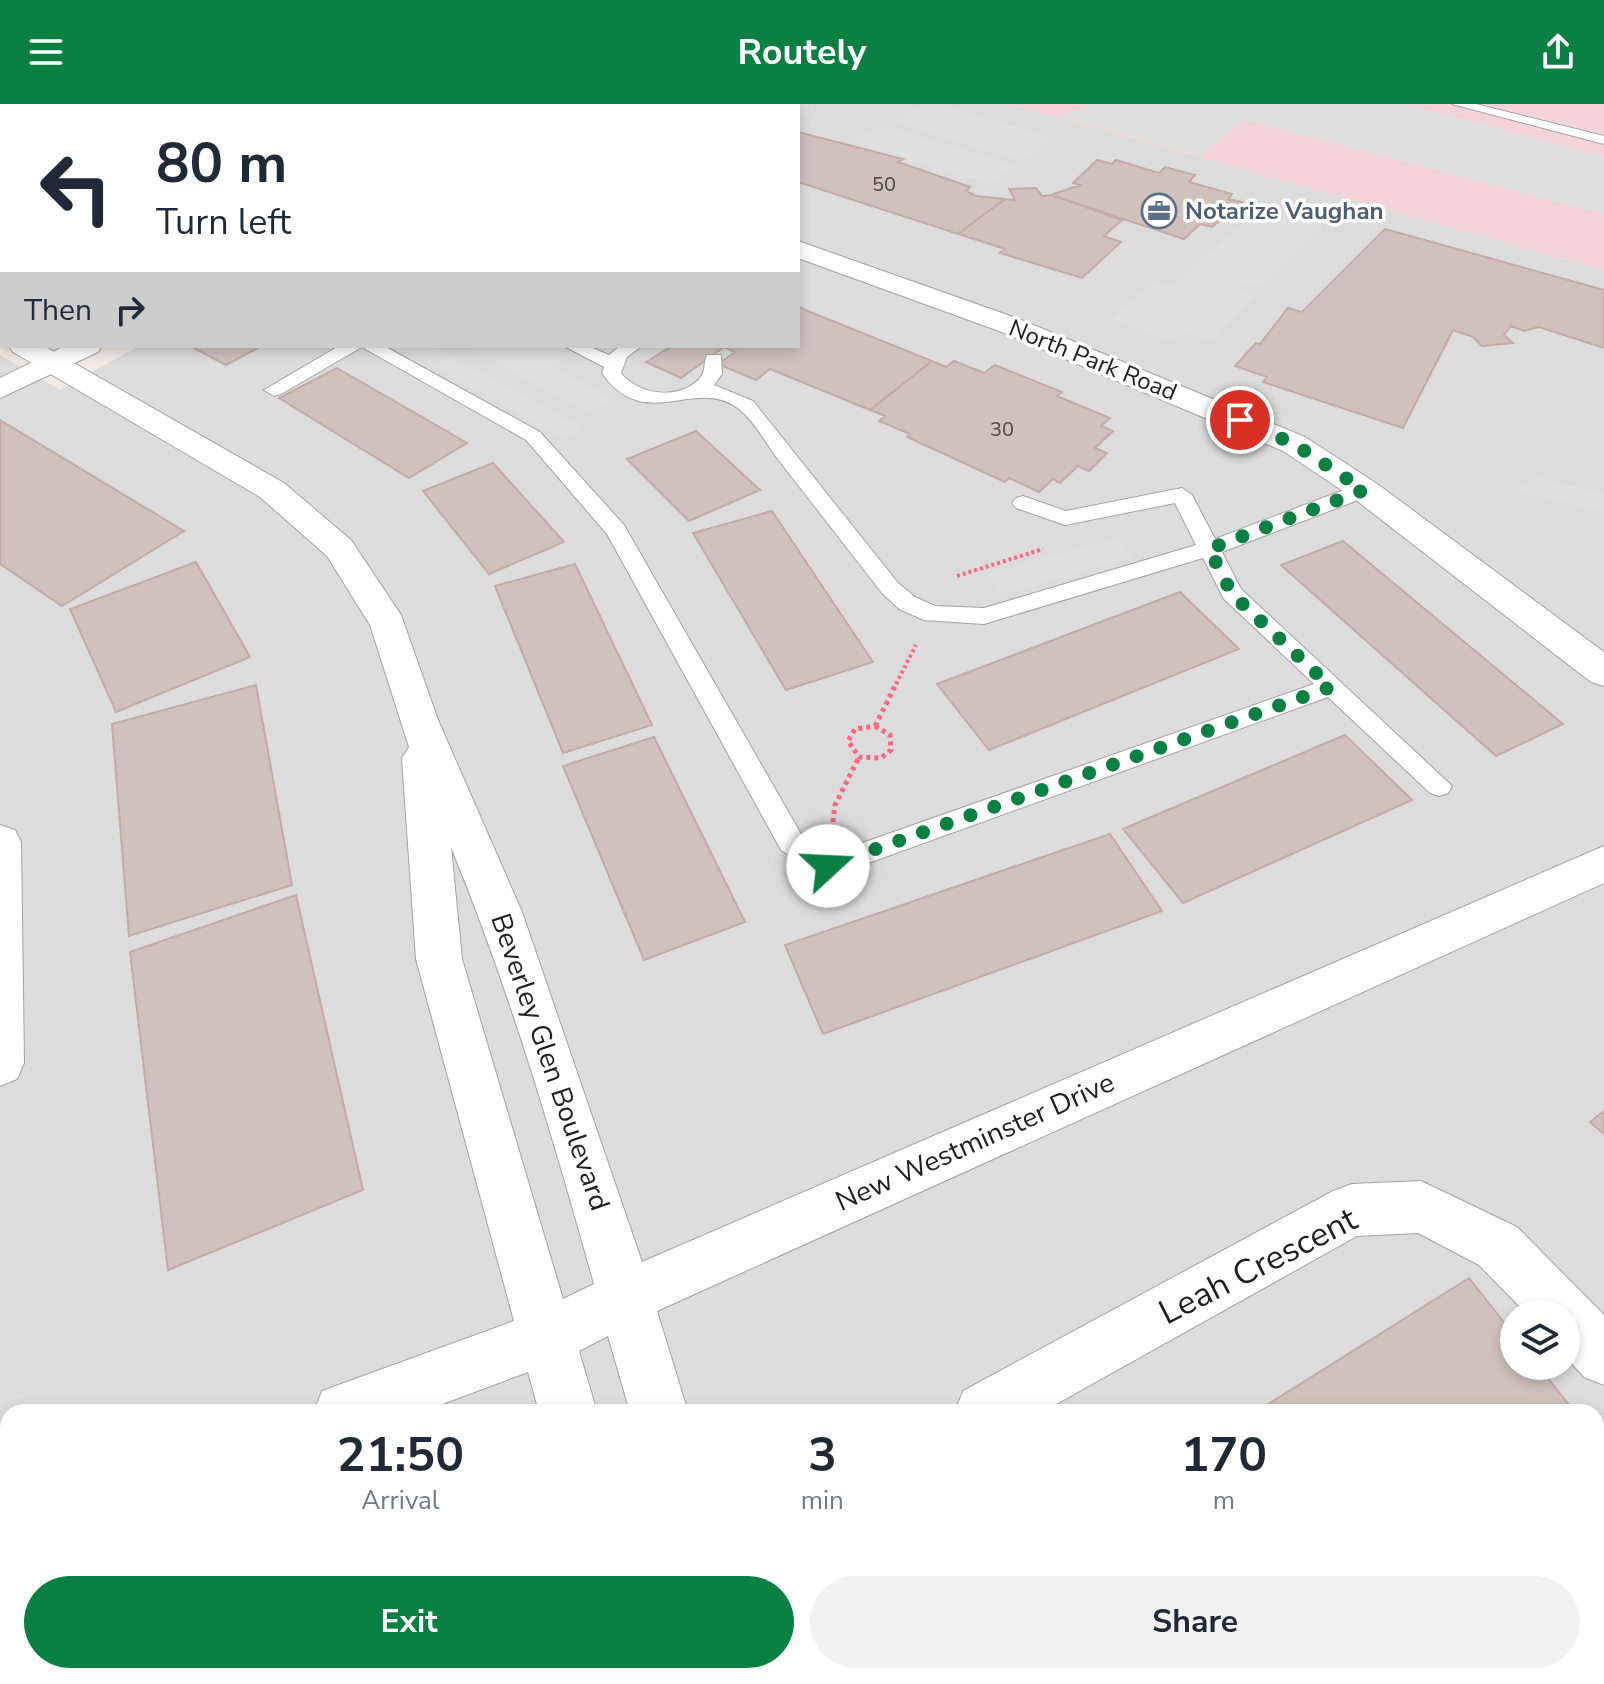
<!DOCTYPE html>
<html lang="en">
<head>
<meta charset="utf-8">
<style>
  :root { --surface:#fff; --page:#f2f2f3; --text:#1f2937; --muted:#747a83; --accent:#0b8043 }
  body { margin:0; font-family:"Nunito Sans",sans-serif; background:var(--page); color:var(--text); height:100vh; display:flex; flex-direction:column; font-size:30px; white-space:nowrap }
  * { box-sizing:border-box; margin:0 }
  p { font-size:26px; color:var(--muted) }
  .icon { flex:none; width:44px; height:44px; fill:none; stroke:currentColor; stroke-width:2; stroke-linecap:round; stroke-linejoin:round }
  .map { position:relative; flex:1; overflow:hidden }
  .side { position:absolute; left:0px; top:1300px; width:1604px; height:280px; display:flex; flex-direction:column; background:var(--surface); border-radius:24px 24px 0 0; box-shadow:0 4px 12px #0003 }
  .side>* { flex:none }
  .guide { position:absolute; left:0px; top:0px; width:800px; height:244px; box-shadow:0 4px 12px #0003; background:#fff; color:var(--text); overflow:hidden }
  .buttons { position:absolute; left:1500px; top:1196px; display:grid; gap:16px }
  .buttons a { display:grid; place-items:center; width:80px; height:80px; border-radius:50%; background:var(--surface); box-shadow:0 4px 12px #0003; font-size:40px }
  .pin { position:absolute; display:grid; place-items:center; width:68px; height:68px; color:#fff; margin:-34px; border:4px solid #fff; border-radius:50%; box-shadow:0 2px 8px #0007 }
  .me { position:absolute; width:88px; margin:-44px; rotate:70deg; stroke-linejoin:round; filter:drop-shadow(0 0 6px #0008) }
  .turn { display:flex; align-items:center; gap:28px; height:168px; padding:0 24px; font-size:36px }
  .turn .icon { width:104px; height:104px; stroke-width:2.5 }
  .turn b { display:block; font-size:56px; line-height:68px }
  .then { display:flex; align-items:center; height:76px; padding:0 24px; background:#0003; gap:16px; font-size:30px }
  .eta { display:flex; justify-content:space-evenly; align-items:center; height:136px; text-align:center }
  .eta b { font-size:48px; font-weight:700; line-height:56px }
  .button { display:flex; gap:16px; margin-top:auto; padding:16px 24px }
  .button a { flex:1; height:92px; border-radius:48px; background:var(--accent); color:#fff; font-size:32px; font-weight:700; line-height:92px; text-align:center }
  .button a+a { background:var(--page); color:var(--text) }
  header { display:flex; justify-content:space-between; align-items:center; height:104px; padding:0 24px; background:var(--accent); color:#fff; font-size:36px; font-weight:700 }
  .map>svg:first-child { display:block }
  .residential { fill:#dddcdc; fill-rule:evenodd }
  .commercial { fill:#f3d2d9 }
  .park { fill:#c8febd }
  .parking { fill:#dfdfdf }
  .building { fill:#d1c1bd; stroke:#c4aba5; stroke-width:2 }
  .lines { fill:none; stroke-linecap:round; stroke-linejoin:round }
  .service-casing { stroke:#a3a3a3; stroke-width:2 }
  .minor-casing { stroke:#a3a3a3; stroke-width:2 }
  .tertiary-casing { stroke:#a3a3a3; stroke-width:2 }
  .path-far2 { stroke:#ff667c; stroke-width:3; stroke-dasharray:2 2; stroke-linecap:butt }
  .path-far1 { stroke:#ff667c; stroke-width:4; stroke-dasharray:3 3; stroke-linecap:butt }
  .path { stroke:#ff667c; stroke-width:5; stroke-dasharray:4 4; stroke-linecap:butt }
  .service { fill:#fff; fill-rule:evenodd }
  .minor { fill:#fff; fill-rule:evenodd }
  .tertiary { fill:#fff; fill-rule:evenodd }
  .route { stroke:#0b8043; stroke-width:14; stroke-dasharray:0 25.2 }
  .labels { text-anchor:middle; dominant-baseline:central; stroke-width:7; stroke-linejoin:round; paint-order:stroke }
  .far-number-label { font-size:20px; fill:#4c4846 }
  .far-service-label { font-size:24px; font-weight:bold; fill:#4e5e75; stroke:#fff; text-anchor:start }
  .far-street-label { font-size:24px; fill:#1f1f1f; stroke:#fff }
  .street-label { font-size:28px; fill:#1f1f1f; stroke:#fff }
  .near-street-label { font-size:34px; fill:#1f1f1f; stroke:#fff }
</style>
</head>
<body>
<header><svg class="icon" aria-label="menu" viewBox="0 0 24 24"><path d="M4 6h16M4 12h16M4 18h16"/></svg>Routely<svg class="icon" aria-label="share" viewBox="0 0 24 24"><path d="M12 15V3M7 8l5-5 5 5M5 13v7h14v-7"/></svg></header>
<div class="map">
<svg width="1604" height="1580" viewBox="0 0 1604 1580">
  <rect width="100%" height="100%" fill="#f0e9e4"/>
  <path class="residential" d="M 631,0 L 1010,0 L 1604,166 L 1604,1580 L 0,1580 L 0,251 L 60,286 L 139,242 L 798,242 L 798,2 ZM 1514,1210 L 1566,1210 L 1566,1262 L 1514,1262 ZM 8,1308 L 1596,1308 L 1596,1572 L 8,1572 Z"/>
  <path class="commercial" d="M 1010,0 L 1604,0 L 1604,166 Z"/>
  <path class="park" d="M 0,0 L 501,0 L 503,2 L 2,2 L 2,191 Z"/>
  <path class="parking" d="M 923,0 L 936,0 L 1053,34 L 1022,57 L 894,18 Z
    M 1083,0 L 1403,0 L 1604,52 L 1604,110 L 1245,16 L 1200,52 L 1058,12 L 1088,3 Z
    M 879,21 L 1015,61 L 992,80 L 853,38 Z
    M 1262,102 L 1323,121 L 1260,183 L 1246,178 L 1238,185 L 1255,192 L 1209,237 L 1183,228 L 1172,237 L 1111,215 L 1153,178 L 1170,184 Z
    M 397,242 L 432,242 L 583,324 L 565,335 Z
    M 464,242 L 587,242 L 551,263 L 613,295 L 590,309 Z
    M 1535,373 L 1604,390 L 1604,408 L 1516,387 Z
    M 1117,434 L 1133,453 L 1002,490 L 987,470 Z"/>
  <path class="building" d="M 798,28 L 903,55 L 898,58 L 970,83 L 966,87 L 976,92 L 1005,95 L 958,130 L 798,78 Z
    M 1097,56 L 1112,60 L 1116,56 L 1159,69 L 1165,63 L 1195,71 L 1189,78 L 1232,90 L 1228,95 L 1242,98 L 1212,123 L 1200,120 L 1184,135 L 1051,91 L 1080,81 L 1073,79 Z
    M 1036,84 L 1042,92 L 1051,91 L 1122,116 L 1104,132 L 1121,138 L 1082,174 L 1000,149 L 1005,145 L 958,130 L 1005,95 L 1015,96 L 1009,85 Z
    M 1385,125 L 1604,186 L 1604,244 L 1539,223 L 1524,227 L 1511,222 L 1504,231 L 1513,239 L 1482,242 L 1473,233 L 1453,226 L 1403,324 L 1263,278 L 1267,273 L 1235,262 L 1256,239 L 1260,240 L 1288,204 L 1302,208 Z
    M 798,203 L 932,257 L 870,306 L 770,265 L 756,276 L 718,260 L 735,248 L 724,243 L 681,274 L 646,258 L 672,242 L 798,242 Z
    M 190,242 L 262,242 L 226,261 Z
    M 932,257 L 946,263 L 954,257 L 984,269 L 995,261 L 1062,288 L 1057,292 L 1110,314 L 1101,322 L 1113,327 L 1095,344 L 1107,349 L 1089,367 L 1078,362 L 1060,379 L 1053,375 L 1039,388 L 1009,374 L 1005,378 L 907,333 L 910,330 L 879,317 L 885,312 L 870,306 Z
    M 337,264 L 467,339 L 409,374 L 279,294 Z
    M 0,316 L 184,427 L 62,502 L 0,460 Z
    M 696,327 L 760,386 L 689,417 L 627,355 Z
    M 493,359 L 564,438 L 489,470 L 423,387 Z
    M 772,407 L 873,558 L 786,586 L 693,429 Z
    M 1343,437 L 1563,620 L 1496,652 L 1281,461 Z
    M 196,458 L 250,553 L 116,608 L 70,505 Z
    M 575,460 L 652,621 L 563,649 L 495,482 Z
    M 1180,488 L 1239,545 L 989,646 L 937,580 Z
    M 256,581 L 292,781 L 129,832 L 112,620 Z
    M 1345,631 L 1412,696 L 1183,799 L 1123,725 Z
    M 654,633 L 745,818 L 644,856 L 563,662 Z
    M 1110,730 L 1162,807 L 823,930 L 785,841 Z
    M 296,791 L 363,1086 L 168,1166 L 130,848 Z
    M 1604,1007 L 1604,1030 L 1590,1018 Z
    M 1469,1174 L 1514,1231 L 1514,1262 L 1538,1262 L 1575,1308 L 1265,1308 L 1262,1304 Z
    M 1604,1510 L 1604,1580 L 1511,1580 L 1507,1572 L 1596,1572 L 1596,1514 Z
    M 411,1572 L 446,1572 L 448,1580 L 396,1580 Z
    M 1052,1572 L 1193,1572 L 1181,1580 L 1056,1580 Z"/>
  <g class="lines">
    <g class="service-casing">
      <path id="service" d="M 1452,0 L 1476,0 L 1604,32 L 1604,40 Z
        M 339,242 L 384,242 L 540,328 L 624,421 L 801,730 L 831,750 L 1314,580 L 1224,495 L 1203,454 L 984,520 L 924,516 L 899,505 L 882,489 C 847,444 812,399 777,354 C 766,339 754,317 739,305 C 695,271 645,331 602,269 L 604,263 L 564,242 L 588,242 L 609,251 L 620,242 L 642,242 L 627,253 L 621,269 C 638,291 680,297 700,274 C 706,268 703,259 707,251 L 721,251 L 722,270 L 714,281 L 753,297 L 898,479 L 915,493 L 935,502 L 984,504 L 1196,441 L 1175,399 L 1065,421 L 1016,404 L 1012,399 L 1016,394 L 1023,392 L 1066,407 L 1182,384 L 1192,391 L 1215,435 L 1357,381 L 1371,381 L 1374,386 L 1371,391 L 1222,448 L 1241,485 L 1452,682 L 1448,689 L 1439,692 L 1430,689 L 1328,593 L 838,770 C 818,777 798,757 781,746 L 607,430 L 526,336 L 362,243 L 281,290 L 274,292 L 264,286 Z"/>
    </g>
    <g class="minor-casing">
      <path id="minor" d="M 539,0 L 563,0 L 564,2 L 540,2 Z
        M 695,0 L 726,0 L 694,2 Z
        M 798,137 L 1019,215 L 1305,333 L 1376,379 L 1604,548 L 1604,582 L 1591,578 L 1352,393 L 1283,347 L 999,227 L 798,154 Z
        M 65,242 L 102,242 L 98,248 L 0,294 L 0,274 Z
        M 0,721 L 15,726 L 21,738 L 24,959 L 17,975 L 0,982 Z
        M 1421,1077 L 1517,1123 L 1604,1211 L 1604,1281 L 1584,1273 L 1566,1253 L 1566,1210 L 1527,1210 L 1479,1161 L 1418,1129 L 1357,1132 L 1042,1308 L 955,1308 L 963,1287 L 1333,1087 L 1352,1080 Z
        M 911,1572 L 978,1572 L 981,1580 L 914,1580 Z"/>
    </g>
    <g class="tertiary-casing">
      <path id="tertiary" d="M 9,242 L 44,242 L 284,379 L 351,436 L 401,511 L 438,616 L 522,808 L 642,1158 L 1604,742 L 1604,779 L 657,1207 L 688,1308 L 630,1308 L 608,1232 L 579,1247 L 597,1308 L 539,1308 L 528,1268 L 421,1308 L 314,1308 L 322,1287 L 514,1217 L 416,855 L 402,654 L 409,643 L 370,521 L 327,452 L 260,393 L 13,248 ZM 451,743 C 509,884 553,1033 594,1180 L 563,1195 L 462,855 Z
        M 8,1400 L 8,1462 L 0,1465 L 0,1403 Z
        M 616,1572 L 682,1572 L 684,1580 L 618,1580 Z
        M 702,1572 L 768,1572 L 771,1580 L 705,1580 Z"/>
    </g>
    <path class="path-far2" d="M 299,0 L 304,2
      M 141,2 L 144,0
      M 386,2 L 444,2"/>
    <path class="path-far1" d="M 957,472 L 1043,445
      M 896,580 L 916,541"/>
    <path class="path" d="M 875,622 L 897,578
      M 875,622 L 890,631 L 891,646 L 881,654 L 859,653 L 848,637 L 855,625 Z
      M 833,718 L 835,701 L 859,653"/>
    <use href="#service" class="service"/>
    <use href="#minor" class="minor"/>
    <use href="#tertiary" class="tertiary"/>
  </g>
  <g class="lines">
    <path class="route" d="M 828,762 L 1331,583 L 1232,490 L 1209,445 L 1364,386 L 1294,340 L 1240,316"/>
  </g>
  <defs>
    <g id="office-ring" transform="scale(1.8)"><circle r="9.5" fill="#fff" stroke="#5c6f8a" stroke-width="1.5"/><path d="M-6-3h4V-5.5h4V-3h4V5H-6ZM-1-4.5V-3h2v-1.5ZM-6 0V1H6V0Z" fill="#5c6f8a"/></g>
  </defs>
  <g fill-rule="evenodd">
    <use href="#office-ring" x="1159" y="107"/>
  </g>
  <g class="labels">
    <g class="far-number-label">
      <text x="884" y="80">50</text>
      <text x="1002" y="325">30</text>
    </g>
    <g class="far-service-label">
      <text x="1185" y="107">Notarize Vaughan</text>
    </g>
    <g class="far-street-label">
      <text transform="translate(1093 256) rotate(22)">North Park Road</text>
    </g>
    <g class="street-label">
      <text transform="translate(550 958) rotate(71)">Beverley Glen Boulevard</text>
      <text transform="translate(975 1038) rotate(-24)">New Westminster Drive</text>
    </g>
    <g class="near-street-label">
      <text transform="translate(1258 1162) rotate(-27)">Leah Crescent</text>
    </g>
  </g>
</svg>
<div class="buttons">
<a><svg class="icon" aria-label="layers" viewBox="0 0 24 24"><path d="M12 4l9 5-9 5-9-5zM3 14l9 5 9-5"/></svg></a>
</div>
<div class="pin" style="left:1240px;top:316px;background:#d93025"><svg class="icon" aria-label="arrive" viewBox="0 0 24 24"><path d="M6 21V4h12l-3 4 3 4H6"/></svg></div>
<svg class="me" style="left:828px;top:762px" viewBox="-20 -20 40 40"><circle r="19" fill="#fff"/><path d="M0-13L10 11 0 6-10 11z" fill="#0b8043"/></svg>
<div class="guide">
<div class="turn"><svg class="icon" aria-label="left" viewBox="0 0 24 24"><path d="M17 20v-9H6M10 6l-5 5 5 5"/></svg><div><b>80 m</b>Turn left</div></div>
<div class="then">Then<svg class="icon" aria-label="right" viewBox="0 0 24 24"><path d="M7 20v-9h11M14 6l5 5-5 5"/></svg></div>
</div>
<section class="side">
<div class="eta">
<div><b>21:50</b><p>Arrival</p></div>
<div><b>3</b><p>min</p></div>
<div><b>170</b><p>m</p></div>
</div>
<div class="button"><a>Exit</a><a>Share</a></div>
</section>
</div>
</body>
</html>
